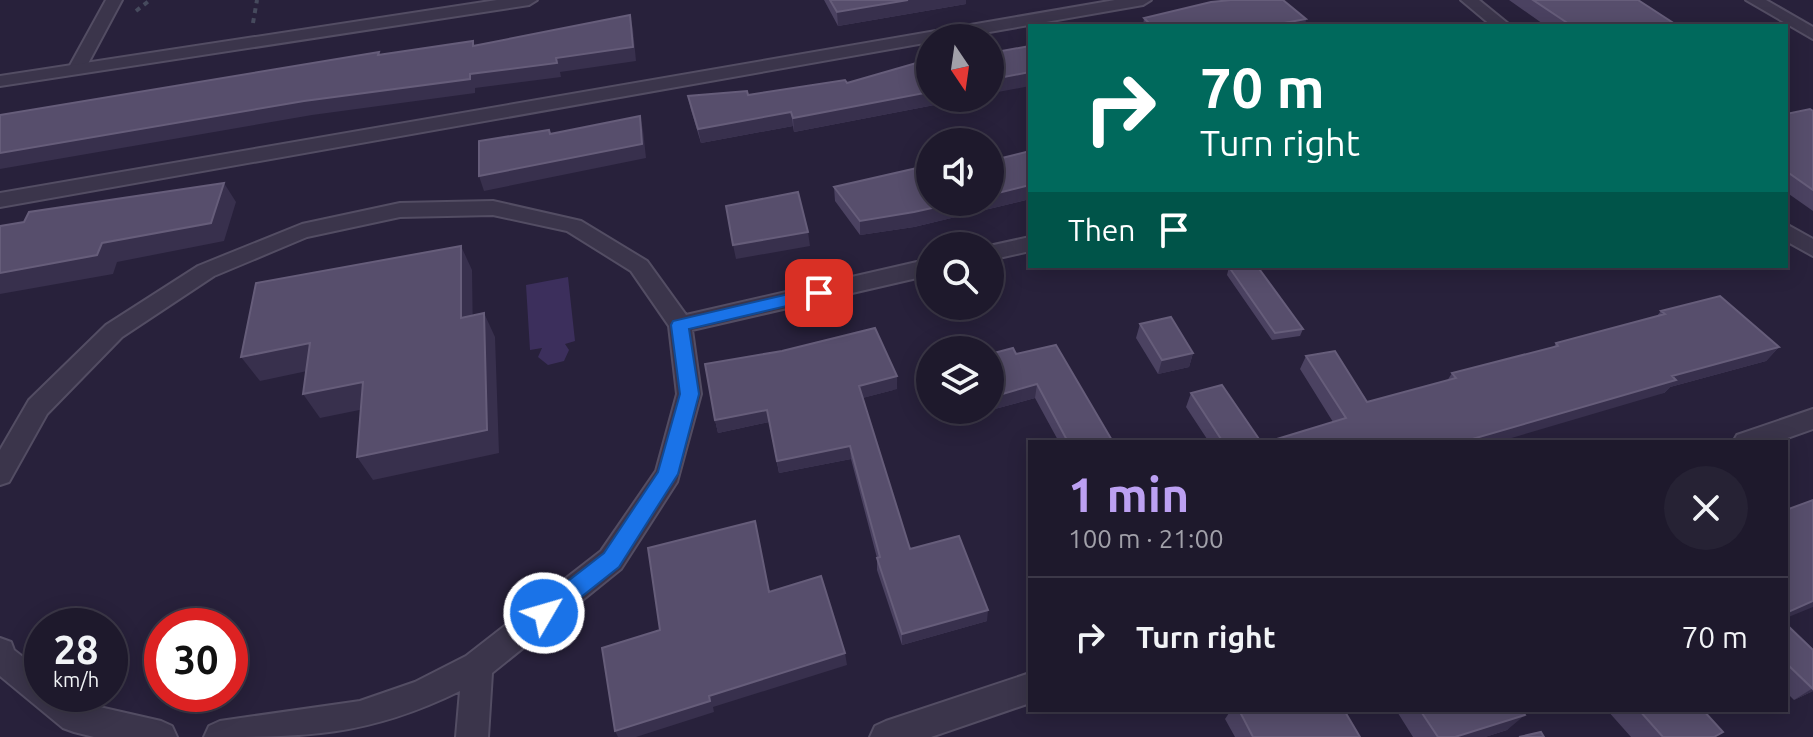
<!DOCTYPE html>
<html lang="en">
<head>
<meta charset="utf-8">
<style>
  :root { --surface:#1e192c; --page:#262234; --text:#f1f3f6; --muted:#a1a0a9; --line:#3c3848; --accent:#bca0f2 }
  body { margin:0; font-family:Ubuntu,sans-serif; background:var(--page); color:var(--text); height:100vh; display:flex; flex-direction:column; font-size:30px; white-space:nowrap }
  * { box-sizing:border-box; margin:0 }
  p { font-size:26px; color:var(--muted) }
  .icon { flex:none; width:44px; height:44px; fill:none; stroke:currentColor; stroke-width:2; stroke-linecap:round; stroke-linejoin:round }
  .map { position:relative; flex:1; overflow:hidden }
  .details { position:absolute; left:1028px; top:440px; width:760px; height:272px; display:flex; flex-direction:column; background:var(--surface); border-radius:0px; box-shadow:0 4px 20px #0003,0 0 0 2px var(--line) }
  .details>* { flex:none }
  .banner { position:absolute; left:1028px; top:24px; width:760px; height:244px; border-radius:0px; box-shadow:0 4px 20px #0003,0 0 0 2px var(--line); background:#00695c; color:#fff; overflow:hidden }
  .needle { width:52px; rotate:167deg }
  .buttons { position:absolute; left:916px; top:24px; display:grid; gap:16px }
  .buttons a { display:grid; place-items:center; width:88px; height:88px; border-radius:50%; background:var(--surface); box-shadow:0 4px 20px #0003,0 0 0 2px var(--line); font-size:40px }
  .speed { position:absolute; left:24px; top:608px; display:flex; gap:16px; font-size:40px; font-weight:700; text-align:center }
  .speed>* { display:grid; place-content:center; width:104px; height:104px; border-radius:50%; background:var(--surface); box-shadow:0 4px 20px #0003,0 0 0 2px var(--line); line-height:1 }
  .speed small { font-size:20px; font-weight:400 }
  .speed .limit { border:12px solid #d22; background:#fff; color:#111 }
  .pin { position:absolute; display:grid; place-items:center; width:68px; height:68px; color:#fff; margin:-34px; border-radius:16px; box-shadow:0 4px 12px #0006 }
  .me { position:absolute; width:88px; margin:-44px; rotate:52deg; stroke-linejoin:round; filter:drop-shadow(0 0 6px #0008) }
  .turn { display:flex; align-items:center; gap:28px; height:168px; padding:0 40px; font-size:36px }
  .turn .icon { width:104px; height:104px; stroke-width:2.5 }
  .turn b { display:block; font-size:56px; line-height:68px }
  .then { display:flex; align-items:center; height:76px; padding:0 40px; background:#0003; gap:16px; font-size:30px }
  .round { display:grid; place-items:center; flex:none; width:84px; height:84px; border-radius:42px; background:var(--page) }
  .overview { display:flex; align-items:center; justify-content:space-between; height:136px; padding:0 40px }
  h1 { font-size:48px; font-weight:600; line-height:60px; color:var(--accent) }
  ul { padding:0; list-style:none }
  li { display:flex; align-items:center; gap:24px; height:120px; padding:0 40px; border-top:2px solid var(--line) }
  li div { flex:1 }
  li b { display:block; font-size:30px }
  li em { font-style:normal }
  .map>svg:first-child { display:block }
  .water { fill:#3c2f5c }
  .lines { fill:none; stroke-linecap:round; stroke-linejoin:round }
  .minor-casing { stroke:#534d63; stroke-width:4 }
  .tertiary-casing { stroke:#534d63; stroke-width:4 }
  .path { stroke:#464a5d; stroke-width:4; stroke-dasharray:5 5; stroke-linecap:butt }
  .minor { fill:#3b354b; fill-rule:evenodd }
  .tertiary { fill:#3b354b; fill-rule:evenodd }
  .wall { fill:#4b4261 }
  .shaded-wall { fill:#38304d }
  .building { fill:#574e6c; stroke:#665d7a; stroke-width:2 }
  .route { fill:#1a73e8; stroke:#114b97; stroke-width:2 }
</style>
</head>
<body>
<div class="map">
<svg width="1813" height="737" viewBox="0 0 1813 737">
  <rect width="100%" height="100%" fill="#28213b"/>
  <path class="water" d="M 568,277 L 575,341 L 565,344 L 569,350 L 564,361 L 548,365 L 538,357 L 542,348 L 530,350 L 526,285 Z"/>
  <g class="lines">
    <g class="minor-casing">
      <path id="minor" d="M 106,0 L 122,0 L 83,73 L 71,73 L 68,69 Z
        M 1115,0 L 1151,0 L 1143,5 L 955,38 L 930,38 L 930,42 L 0,207 L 0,193 Z
        M 1461,0 L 1479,0 L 1511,26 L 1492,26 Z
        M 1746,0 L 1766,0 L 1813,27 L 1813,39 Z
        M 493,201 L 581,221 L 647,261 L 686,315 L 930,259 L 930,275 L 692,330 L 701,394 L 677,482 L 621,569 L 492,673 L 488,737 L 456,737 L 460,691 C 366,737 306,737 204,737 L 209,726 L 220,721 L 360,701 L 415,682 L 466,656 L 601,551 L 656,471 L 677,394 L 669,326 L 631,271 L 567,231 L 493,215 L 400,217 L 307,237 L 214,276 L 122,337 L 47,414 L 9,482 L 0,485 L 0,450 L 29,400 L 106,325 L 198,266 L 302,224 L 400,203 Z
        M 1786,224 L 1813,239 L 1813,256 L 1786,241 Z
        M 1030,237 L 1030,251 L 990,260 L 989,246 Z
        M 1813,409 L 1813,429 L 1776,442 L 1733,442 L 1737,435 Z
        M 0,638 L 11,642 L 14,650 L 42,672 L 42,694 L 70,694 L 82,703 L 161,721 L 172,726 L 177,737 L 94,737 L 74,732 L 63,728 L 0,676 Z
        M 1030,673 L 1030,703 L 931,737 L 870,737 L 875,726 L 886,721 Z"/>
    </g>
    <g class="tertiary-casing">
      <path id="tertiary" d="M 497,0 L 537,0 L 529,5 L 0,86 L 0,76 Z"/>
    </g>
    <path class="path" d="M 136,11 L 150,0
      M 253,23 L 257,0"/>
    <use href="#minor" class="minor"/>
    <use href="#tertiary" class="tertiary"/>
  </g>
  <path class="wall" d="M 824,0 L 966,0 L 966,4 L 838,26 Z
    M 1509,0 L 1638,0 L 1678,26 L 1546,26 Z
    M 1144,18 L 1306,19 L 1304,26 L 1143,26 Z
    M 1030,46 L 998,92 L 990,83 L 990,53 Z
    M 847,83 L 950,102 L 794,132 L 793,126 L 701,143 L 691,110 L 688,96 L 748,95 Z
    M 1813,111 L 1813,211 L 1786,192 L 1786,114 Z
    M 1030,151 L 1030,199 L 914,227 L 860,235 L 835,201 L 834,187 L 1002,158 Z
    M 1229,267 L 1303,329 L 1300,336 L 1272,340 L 1227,275 Z
    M 1661,311 L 1779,347 L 1766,361 L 1670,387 L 1664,393 L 1333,422 L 1300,369 L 1306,356 L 1367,402 L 1447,381 L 1452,373 L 1554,347 L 1556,343 L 1656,317 Z
    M 1140,324 L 1193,353 L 1189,367 L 1158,374 L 1136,338 Z
    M 990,354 L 1016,354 L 1113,442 L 1059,442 L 1035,398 L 991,410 Z
    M 897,389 L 862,398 L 910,549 L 987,621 L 902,645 L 877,570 L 877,558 L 851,459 L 779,473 L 769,422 L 718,433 L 715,420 Z
    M 1191,393 L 1261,442 L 1209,442 L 1186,407 Z
    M 1786,624 L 1813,691 L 1794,700 L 1786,692 Z
    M 1231,710 L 1344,710 L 1360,737 L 1235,737 L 1225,719 Z
    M 1396,710 L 1522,710 L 1507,730 L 1485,737 L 1413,737 Z
    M 1607,710 L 1703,710 L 1716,737 L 1631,737 Z"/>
  <path class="shaded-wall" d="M 908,0 L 966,0 L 966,4 L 838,26 L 837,12 Z
    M 630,15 L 633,29 L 636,61 L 560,72 L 561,77 L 475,88 L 475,93 L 312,115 L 0,169 L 0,153 L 556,58 Z
    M 1306,19 L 1304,26 L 1268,26 Z
    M 1030,72 L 1030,86 L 998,92 L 999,78 Z
    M 930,92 L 930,98 L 950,98 L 950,102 L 794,132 L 793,118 Z
    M 791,112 L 793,126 L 701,143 L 698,129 Z
    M 640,116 L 643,130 L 646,158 L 484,191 L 479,176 Z
    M 224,183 L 236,202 L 224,241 L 117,262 L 113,274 L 0,294 L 0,273 Z
    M 1030,185 L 1030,199 L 914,227 L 860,235 L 860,221 L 959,202 L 990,202 L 990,195 Z
    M 808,232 L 810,246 L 736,259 L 733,245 Z
    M 461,246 L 472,270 L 473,342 L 461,318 Z
    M 484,313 L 495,337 L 499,453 L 373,480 L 357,457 Z
    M 310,343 L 326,367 L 260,381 L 241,357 Z
    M 1779,347 L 1766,361 L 1670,387 L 1664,393 L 1498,442 L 1462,442 L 1672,376 Z
    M 1193,353 L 1189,367 L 1158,374 L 1162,360 Z
    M 897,376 L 897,389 L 859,399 L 859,386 Z
    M 363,382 L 379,406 L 320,418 L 303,394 Z
    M 1037,384 L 1035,398 L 991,410 L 992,397 Z
    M 767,410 L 769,422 L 718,433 L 715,420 Z
    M 850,446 L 851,459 L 779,473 L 777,461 Z
    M 1813,601 L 1813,607 L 1786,618 L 1786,613 Z
    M 988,610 L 987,621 L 902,645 L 902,634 Z
    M 845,653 L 847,665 L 713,707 L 714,712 L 636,737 L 618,737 L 615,731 L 709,696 Z
    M 1813,688 L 1813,691 L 1794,700 Z
    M 1525,715 L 1507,730 L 1485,737 L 1455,737 Z"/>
  <path class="building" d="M 830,0 L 908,0 L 837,12 Z
    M 1231,0 L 1283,0 L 1306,19 L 1268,26 L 1143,26 L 1151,25 L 1144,18 L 1211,2 Z
    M 1533,0 L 1638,0 L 1678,26 L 1572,26 Z
    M 630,15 L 633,47 L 556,58 L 557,63 L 470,74 L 470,79 L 304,101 L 0,153 L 0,115 L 379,52 L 378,55 L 473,41 L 473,46 Z
    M 1030,46 L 1030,72 L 999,78 L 990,68 L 990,53 Z
    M 930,59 L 930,92 L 793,118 L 791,112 L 698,129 L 688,96 L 747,91 L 748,95 L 845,80 L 847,83 Z
    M 1810,109 L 1813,111 L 1813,190 L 1786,171 L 1786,114 Z
    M 640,116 L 642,144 L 479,176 L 479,141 L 549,130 L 550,134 Z
    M 998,150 L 1002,158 L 1030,151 L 1030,185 L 990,195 L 990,152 Z
    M 930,165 L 930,202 L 959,202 L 914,212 L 860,221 L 834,187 Z
    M 224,183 L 211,223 L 102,243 L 97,255 L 0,273 L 0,226 L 24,222 L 29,212 Z
    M 798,192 L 808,232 L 733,245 L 726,206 Z
    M 461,246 L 461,318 L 484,313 L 487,430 L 357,457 L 363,382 L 303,394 L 310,343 L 241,357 L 256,283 Z
    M 1231,266 L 1257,266 L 1303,329 L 1275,333 L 1229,267 Z
    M 1720,296 L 1779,347 L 1672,376 L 1676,380 L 1462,442 L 1267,442 L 1346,418 L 1306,356 L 1335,351 L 1367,402 L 1456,378 L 1452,373 L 1558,346 L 1556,343 L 1665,314 L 1661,311 Z
    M 1171,317 L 1193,353 L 1162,360 L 1140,324 Z
    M 875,328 L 897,376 L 859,386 L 910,549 L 959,536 L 988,610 L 902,634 L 877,558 L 880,557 L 850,446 L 777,461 L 767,410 L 715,420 L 705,364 L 782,351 Z
    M 1056,345 L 1113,442 L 1068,442 L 1037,384 L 992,397 L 990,393 L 990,354 L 1013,348 L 1016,354 Z
    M 1222,385 L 1261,442 L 1223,442 L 1191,393 Z
    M 1813,500 L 1813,601 L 1786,613 L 1786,510 Z
    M 755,521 L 769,592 L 821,576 L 845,653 L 709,696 L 710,701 L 615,731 L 602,648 L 660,630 L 648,548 Z
    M 1786,624 L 1813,650 L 1813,689 L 1786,663 Z
    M 1239,710 L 1344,710 L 1360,737 L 1253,737 Z
    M 1420,710 L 1522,710 L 1525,715 L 1455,737 L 1438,737 Z
    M 1639,710 L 1703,710 L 1723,732 L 1714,737 L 1663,737 Z
    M 1541,732 L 1544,737 L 1519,737 Z"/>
  <path class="route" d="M 819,287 L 827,293 L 825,297 L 689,329 L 699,394 L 678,474 L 619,567 L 552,620 L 544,623 L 536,620 L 533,613 L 536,606 L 604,553 L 658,472 L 680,394 L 671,325 L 673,321 Z"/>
</svg>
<div class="buttons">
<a><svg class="needle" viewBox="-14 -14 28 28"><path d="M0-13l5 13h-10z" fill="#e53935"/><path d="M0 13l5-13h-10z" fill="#a1a0a9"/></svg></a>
<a><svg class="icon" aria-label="sound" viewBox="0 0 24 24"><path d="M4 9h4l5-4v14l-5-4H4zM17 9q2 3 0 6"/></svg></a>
<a><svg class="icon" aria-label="search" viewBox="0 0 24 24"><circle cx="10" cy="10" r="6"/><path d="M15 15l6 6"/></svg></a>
<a><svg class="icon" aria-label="layers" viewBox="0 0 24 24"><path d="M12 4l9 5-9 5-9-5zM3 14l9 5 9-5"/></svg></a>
</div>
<div class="speed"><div>28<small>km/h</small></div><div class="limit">30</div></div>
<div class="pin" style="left:819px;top:293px;background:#d93025"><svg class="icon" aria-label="arrive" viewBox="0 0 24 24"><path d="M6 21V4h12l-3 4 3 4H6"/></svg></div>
<svg class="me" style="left:544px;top:613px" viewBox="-20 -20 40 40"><circle r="17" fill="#1a73e8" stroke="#fff" stroke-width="3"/><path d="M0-11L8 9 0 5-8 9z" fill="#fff"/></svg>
<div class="banner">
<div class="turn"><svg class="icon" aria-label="right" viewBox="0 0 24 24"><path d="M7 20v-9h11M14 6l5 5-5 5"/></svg><div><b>70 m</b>Turn right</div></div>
<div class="then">Then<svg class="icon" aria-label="arrive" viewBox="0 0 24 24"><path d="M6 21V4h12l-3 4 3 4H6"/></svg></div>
</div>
<section class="details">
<div class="overview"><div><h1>1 min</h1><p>100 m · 21:00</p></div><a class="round"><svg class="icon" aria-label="close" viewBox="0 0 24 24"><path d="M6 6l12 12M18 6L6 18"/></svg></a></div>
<ul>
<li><svg class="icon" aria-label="right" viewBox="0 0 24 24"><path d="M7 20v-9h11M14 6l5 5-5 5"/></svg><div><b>Turn right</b></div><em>70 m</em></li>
</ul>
</section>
</div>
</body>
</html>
